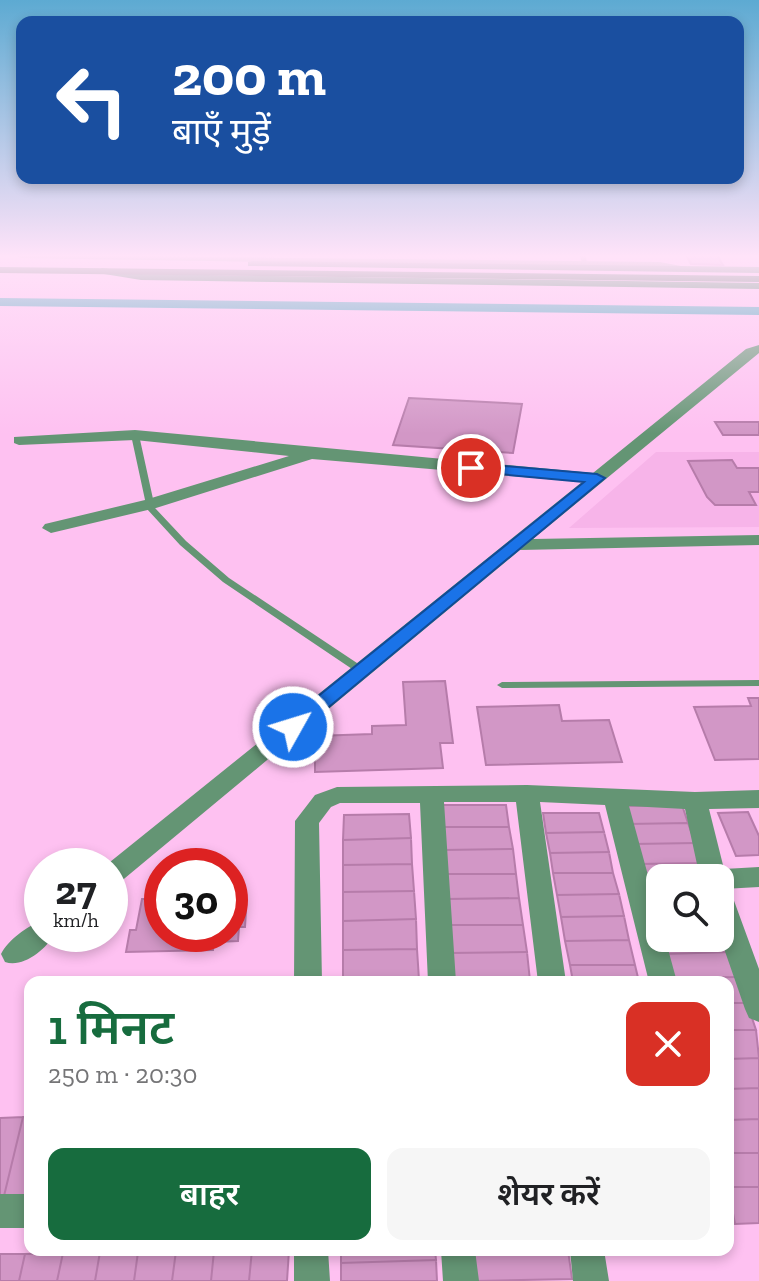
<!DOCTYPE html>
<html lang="hi">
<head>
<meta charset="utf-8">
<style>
  :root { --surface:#fff; --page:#f6f6f6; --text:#202124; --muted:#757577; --accent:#176c3e }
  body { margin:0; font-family:"Zilla Slab","Noto Sans Devanagari",serif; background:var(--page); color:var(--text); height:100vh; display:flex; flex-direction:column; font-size:30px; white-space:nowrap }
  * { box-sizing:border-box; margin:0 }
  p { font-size:26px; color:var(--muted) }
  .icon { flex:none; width:44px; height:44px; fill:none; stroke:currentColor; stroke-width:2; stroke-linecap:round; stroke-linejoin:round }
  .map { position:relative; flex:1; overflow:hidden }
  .sheet { position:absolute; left:24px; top:976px; width:710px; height:280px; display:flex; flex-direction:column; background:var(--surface); border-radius:16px; box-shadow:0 4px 12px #0003 }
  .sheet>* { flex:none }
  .guide { position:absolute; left:16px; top:16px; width:728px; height:168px; border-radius:16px; box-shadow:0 4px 12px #0003; background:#1a4fa0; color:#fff; overflow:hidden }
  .controls { position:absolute; left:646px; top:864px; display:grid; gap:16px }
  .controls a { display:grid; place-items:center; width:88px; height:88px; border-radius:16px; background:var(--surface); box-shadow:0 4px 12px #0003; font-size:40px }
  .speed { position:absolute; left:24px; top:848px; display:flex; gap:16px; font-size:40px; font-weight:700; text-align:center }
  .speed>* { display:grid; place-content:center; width:104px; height:104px; border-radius:50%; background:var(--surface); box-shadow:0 4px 12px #0003; line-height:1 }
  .speed small { font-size:20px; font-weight:400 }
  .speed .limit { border:12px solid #d22; background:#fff; color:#111 }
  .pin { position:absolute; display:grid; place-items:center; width:68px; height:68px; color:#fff; margin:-34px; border:4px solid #fff; border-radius:50%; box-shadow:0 2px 8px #0007 }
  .me { position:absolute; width:88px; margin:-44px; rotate:51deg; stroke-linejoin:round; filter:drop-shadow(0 0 6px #0008) }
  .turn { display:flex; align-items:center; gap:28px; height:168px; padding:0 24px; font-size:36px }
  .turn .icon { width:104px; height:104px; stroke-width:2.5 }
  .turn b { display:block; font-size:56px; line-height:68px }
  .round { display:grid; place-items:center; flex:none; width:84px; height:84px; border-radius:16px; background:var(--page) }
  .summary { display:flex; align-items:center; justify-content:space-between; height:136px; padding:0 24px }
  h1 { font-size:48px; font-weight:600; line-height:60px; color:var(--accent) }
  .cta { display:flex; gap:16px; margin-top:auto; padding:16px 24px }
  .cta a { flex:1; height:92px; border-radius:16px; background:var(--accent); color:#fff; font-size:32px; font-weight:600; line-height:92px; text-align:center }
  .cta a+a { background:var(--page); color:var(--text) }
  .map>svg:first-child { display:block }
  .built { fill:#f7b4e9 }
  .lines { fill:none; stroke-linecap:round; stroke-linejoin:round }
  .canal { fill:#2e9cb2; fill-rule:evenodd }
  .building { fill:#d297c6; stroke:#b67caa; stroke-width:2 }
  .service { fill:#649574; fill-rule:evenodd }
  .minor { fill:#649574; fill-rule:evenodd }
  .secondary { fill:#207344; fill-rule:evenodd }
  .primary { fill:#1b5432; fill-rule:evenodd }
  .route { fill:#1a73e8; stroke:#114b97; stroke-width:2 }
</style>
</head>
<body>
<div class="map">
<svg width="759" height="1281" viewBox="0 0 759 1281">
  <rect width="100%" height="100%" fill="#fec1f1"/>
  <path class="built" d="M 300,255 L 509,255 L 509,260 L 299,257 Z
    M 656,452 L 759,452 L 759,527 L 569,528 Z"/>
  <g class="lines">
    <path class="canal" d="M 0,298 L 759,307 L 759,315 L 0,306 Z"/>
  </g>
  <path class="building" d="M 686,255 L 717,255 L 723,265 L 691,264 Z
    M 409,398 L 522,404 L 513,453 L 393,445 Z
    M 715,422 L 759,422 L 759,435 L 723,435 Z
    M 732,460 L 737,468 L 759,468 L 759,492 L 749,492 L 756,505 L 715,505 L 707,497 L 688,461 Z
    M 445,681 L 453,743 L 440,743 L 443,768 L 315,772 L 315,736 L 372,734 L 372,726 L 406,725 L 403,682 Z
    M 748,698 L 759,698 L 759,759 L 715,760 L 694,707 L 751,706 Z
    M 559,705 L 562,721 L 609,720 L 622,762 L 486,765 L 477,707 Z
    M 440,805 L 506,805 L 509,827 L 442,827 Z
    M 682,805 L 688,823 L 628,824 L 624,806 Z
    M 748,812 L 759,836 L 759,855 L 736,856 L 718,813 Z
    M 543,813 L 599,813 L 604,832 L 546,833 Z
    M 409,814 L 411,838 L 343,840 L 344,815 Z
    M 688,823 L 695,843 L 634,844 L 628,824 Z
    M 442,827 L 509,827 L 513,849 L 444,850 Z
    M 604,832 L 609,852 L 550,853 L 546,833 Z
    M 411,838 L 412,864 L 343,865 L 343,840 Z
    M 695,843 L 701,863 L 639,864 L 634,844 Z
    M 513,849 L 516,874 L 445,874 L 444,850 Z
    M 609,852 L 613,873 L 553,873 L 550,853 Z
    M 701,863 L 706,878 L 660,878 L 660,885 L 645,885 L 639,864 Z
    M 412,864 L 414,891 L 343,892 L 343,865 Z
    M 553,873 L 613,873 L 619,894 L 557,895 Z
    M 445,874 L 516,874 L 519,898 L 447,899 Z
    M 645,885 L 660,885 L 660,907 L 651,907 Z
    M 414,891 L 416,919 L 343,921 L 343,892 Z
    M 619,894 L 624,916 L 561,917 L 557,895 Z
    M 230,897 L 242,897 L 241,910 L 246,910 L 245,927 L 239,927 L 238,941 L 214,942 L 213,950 L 126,952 L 130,930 L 136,930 L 142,899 L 162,899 L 162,934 L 230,934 Z
    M 519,898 L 523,925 L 449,925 L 447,899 Z
    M 624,916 L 629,940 L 565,941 L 561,917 Z
    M 416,919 L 417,949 L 343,950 L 343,921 Z
    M 449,925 L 523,925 L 527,952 L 451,953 Z
    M 720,929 L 731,952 L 663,954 L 657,930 L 660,930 L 660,938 L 720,938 Z
    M 629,940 L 635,965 L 570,965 L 565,941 Z
    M 417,949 L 419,980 L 343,982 L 343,950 Z
    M 527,952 L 530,981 L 453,982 L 451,953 Z
    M 731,952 L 739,977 L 670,978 L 663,954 Z
    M 570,965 L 635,965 L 639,982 L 573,982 Z
    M 739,977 L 747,1003 L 728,1003 L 728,982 L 671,982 L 670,978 Z
    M 728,1003 L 747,1003 L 756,1030 L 728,1030 Z
    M 728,1030 L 756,1030 L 759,1058 L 728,1059 Z
    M 759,1058 L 759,1088 L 728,1089 L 728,1059 Z
    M 759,1088 L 759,1119 L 728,1120 L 728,1089 Z
    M 23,1117 L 4,1196 L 0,1196 L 0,1118 Z
    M 23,1117 L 30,1117 L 30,1195 L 4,1196 Z
    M 759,1119 L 759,1153 L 728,1153 L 728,1120 Z
    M 728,1153 L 759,1153 L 759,1187 L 728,1187 Z
    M 728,1187 L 759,1187 L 759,1223 L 735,1224 Z
    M 252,1250 L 249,1281 L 211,1281 L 214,1251 Z
    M 252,1250 L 289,1250 L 287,1281 L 249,1281 Z
    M 341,1250 L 435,1250 L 436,1260 L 341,1263 Z
    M 473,1250 L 568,1250 L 572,1279 L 475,1281 Z
    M 176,1251 L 172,1281 L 134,1281 L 138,1252 Z
    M 176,1251 L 214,1251 L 211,1281 L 172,1281 Z
    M 100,1252 L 95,1281 L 57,1281 L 63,1253 Z
    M 100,1252 L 138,1252 L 134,1281 L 95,1281 Z
    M 63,1253 L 57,1281 L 19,1281 L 25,1254 Z
    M 0,1254 L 25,1254 L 19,1281 L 0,1281 Z
    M 436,1260 L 437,1281 L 341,1281 L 341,1263 Z"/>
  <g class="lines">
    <path class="service" d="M 580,255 L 586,255 L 587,265 L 582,264 Z
      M 132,433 L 138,433 L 139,435 L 155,508 L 186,541 L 229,578 L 366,669 L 367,671 L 366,673 L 358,673 L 223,582 L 180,545 L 147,509 L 131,435 Z
      M 759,680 L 759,686 L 502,688 L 497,685 L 502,682 Z"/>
    <path class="minor" d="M 16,255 L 660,262 L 691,268 L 685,271 L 660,268 L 21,258 Z
      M 759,345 L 759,353 L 533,539 L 759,535 L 759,545 L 520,550 L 119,883 L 110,886 L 110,866 L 105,866 L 582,482 L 312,459 L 156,508 L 51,533 L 42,528 L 45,524 L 145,500 L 289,456 L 135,440 L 19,445 L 14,443 L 14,437 L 135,430 L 593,473 L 746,349 Z
      M 527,785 L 695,792 L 759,790 L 759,808 L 709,809 L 724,869 L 759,867 L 759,887 L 723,889 L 729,891 L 733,898 L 759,969 L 759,1022 L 749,1018 L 745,1009 L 720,937 L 720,878 L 700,878 L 685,809 L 629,806 L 660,919 L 660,938 L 665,938 L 677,982 L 649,982 L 605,805 L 540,802 L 566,982 L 538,982 L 516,802 L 444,802 L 456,982 L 428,982 L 420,803 L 340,803 L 331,807 L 319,823 L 322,982 L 294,982 L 295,821 L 315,795 L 337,787 Z
      M 42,921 L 42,934 L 54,934 C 46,950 23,968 5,962 L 1,954 C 8,940 27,926 42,921 Z
      M 0,1194 L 30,1194 L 30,1228 L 0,1228 Z
      M 294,1250 L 328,1250 L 330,1281 L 294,1281 Z
      M 441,1250 L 475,1250 L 479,1281 L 443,1281 Z
      M 570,1250 L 604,1250 L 609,1281 L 573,1281 Z"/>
    <path class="secondary" d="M 252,261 L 759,267 L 759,273 L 248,266 L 248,262 Z
      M 102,268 L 141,274 L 759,283 L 759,289 L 141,280 L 98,273 L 96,271 Z"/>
    <path class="primary" d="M 0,267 L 759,276 L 759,282 L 0,273 Z"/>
  </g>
  <linearGradient id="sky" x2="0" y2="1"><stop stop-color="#5daad2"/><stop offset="0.59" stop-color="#ffe3f9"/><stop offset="1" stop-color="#ffe3f9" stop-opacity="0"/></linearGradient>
  <rect width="759" height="434" fill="url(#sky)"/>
  <path class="route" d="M 471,463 L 597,474 L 605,478 L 300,731 L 286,731 L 283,727 L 286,722 L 584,482 L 466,471 L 464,468 Z"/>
</svg>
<div class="controls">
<a><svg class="icon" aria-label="search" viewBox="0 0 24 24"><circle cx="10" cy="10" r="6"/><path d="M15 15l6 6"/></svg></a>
</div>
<div class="speed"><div>27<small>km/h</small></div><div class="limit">30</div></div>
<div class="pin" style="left:471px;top:468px;background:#d93025"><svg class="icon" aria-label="arrive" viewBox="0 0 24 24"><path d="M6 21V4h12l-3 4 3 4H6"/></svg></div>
<svg class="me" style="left:293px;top:727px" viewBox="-20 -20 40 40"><circle r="17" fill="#1a73e8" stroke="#fff" stroke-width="3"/><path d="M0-11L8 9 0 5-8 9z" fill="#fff"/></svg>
<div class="guide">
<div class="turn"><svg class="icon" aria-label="left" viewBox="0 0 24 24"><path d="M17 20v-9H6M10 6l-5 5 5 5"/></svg><div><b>200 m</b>बाएँ मुड़ें</div></div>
</div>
<section class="sheet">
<div class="summary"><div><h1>1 मिनट</h1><p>250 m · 20:30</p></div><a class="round" style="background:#d93025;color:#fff"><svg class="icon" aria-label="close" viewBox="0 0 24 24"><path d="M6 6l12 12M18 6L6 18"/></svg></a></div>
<div class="cta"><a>बाहर</a><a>शेयर करें</a></div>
</section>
</div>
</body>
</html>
